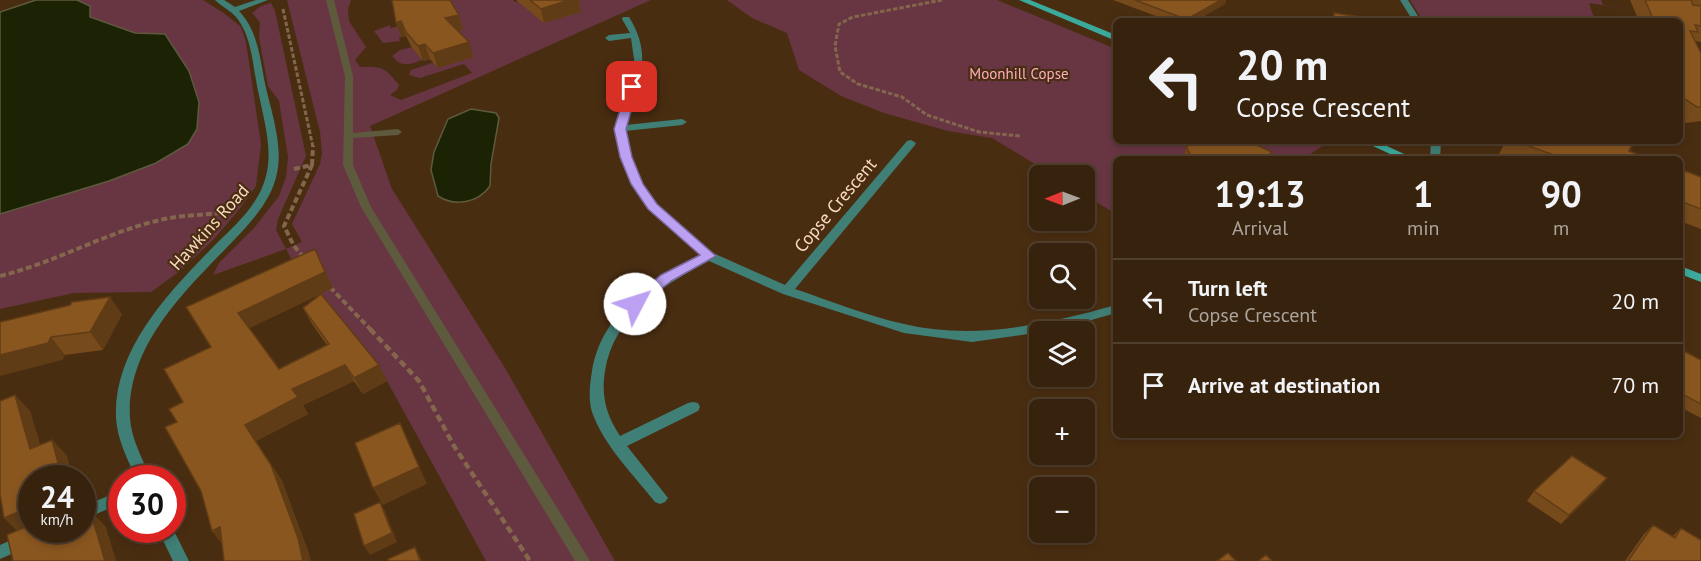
<!DOCTYPE html>
<html lang="en">
<head>
<meta charset="utf-8">
<style>
  :root { --surface:#37220d; --page:#422f1b; --text:#f1f3f6; --muted:#aaa49d; --line:#513f2e }
  body { margin:0; font-family:"PT Sans",sans-serif; background:var(--page); color:var(--text); height:100vh; display:flex; flex-direction:column; font-size:22px; white-space:nowrap }
  * { box-sizing:border-box; margin:0 }
  p { font-size:20px; color:var(--muted) }
  .icon { flex:none; width:33px; height:33px; fill:none; stroke:currentColor; stroke-width:2; stroke-linecap:round; stroke-linejoin:round }
  .map { position:relative; flex:1; overflow:hidden }
  .side { position:absolute; left:1113px; top:156px; width:570px; height:282px; display:flex; flex-direction:column; background:var(--surface); border-radius:9px; box-shadow:0 3px 9px #0003,0 0 0 2px var(--line) }
  .side>* { flex:none }
  .banner { position:absolute; left:1113px; top:18px; width:570px; height:126px; border-radius:9px; box-shadow:0 3px 9px #0003,0 0 0 2px var(--line); background:#37220d; color:var(--text); overflow:hidden }
  .needle { width:39px; rotate:269deg }
  .controls { position:absolute; left:1029px; top:165px; display:grid; gap:12px }
  .controls a { display:grid; place-items:center; width:66px; height:66px; border-radius:9px; background:var(--surface); box-shadow:0 3px 9px #0003,0 0 0 2px var(--line); font-size:30px }
  .speed { position:absolute; left:18px; top:465px; display:flex; gap:12px; font-size:30px; font-weight:700; text-align:center }
  .speed>* { display:grid; place-content:center; width:78px; height:78px; border-radius:50%; background:var(--surface); box-shadow:0 3px 9px #0003,0 0 0 2px var(--line); line-height:1 }
  .speed small { font-size:15px; font-weight:400 }
  .speed .limit { border:9px solid #d22; background:#fff; color:#111 }
  .pin { position:absolute; display:grid; place-items:center; width:51px; height:51px; color:#fff; margin:-26px; border-radius:12px; box-shadow:0 3px 9px #0006 }
  .me { position:absolute; width:66px; margin:-33px; rotate:50deg; stroke-linejoin:round; filter:drop-shadow(0 0 4px #0008) }
  .turn { display:flex; align-items:center; gap:21px; height:126px; padding:0 24px; font-size:27px }
  .turn .icon { width:78px; height:78px; stroke-width:2.5 }
  .turn b { display:block; font-size:42px; line-height:51px }
  .eta { display:flex; justify-content:space-evenly; align-items:center; height:102px; text-align:center }
  .eta b { font-size:36px; font-weight:700; line-height:42px }
  ul { padding:0; list-style:none }
  li { display:flex; align-items:center; gap:18px; height:84px; padding:0 24px; border-top:2px solid var(--line) }
  li div { flex:1 }
  li b { display:block; font-size:22px }
  li em { font-style:normal }
  .map>svg:first-child { display:block }
  .green { fill:#683543 }
  .water { fill:#1b2304; stroke:#5e5a3d; stroke-width:1.5 }
  .lines { fill:none; stroke-linecap:round; stroke-linejoin:round }
  .stream { fill:#5e5a3d; fill-rule:evenodd }
  .path-far2 { stroke:#83664b; stroke-width:3; stroke-dasharray:4.5 2; stroke-linecap:butt }
  .path-far1 { stroke:#83664b; stroke-width:4; stroke-dasharray:6 3; stroke-linecap:butt }
  .path { stroke:#83664b; stroke-width:4.5; stroke-dasharray:7 4; stroke-linecap:butt }
  .lane { fill:#407f76; fill-rule:evenodd }
  .street { fill:#407f76; fill-rule:evenodd }
  .secondary { fill:#3ba99b; fill-rule:evenodd }
  .wall { fill:#764a1b }
  .shaded-wall { fill:#603c16 }
  .building { fill:#89561f; stroke:#603c16; stroke-width:1.5 }
  .route { fill:#bca0f2; stroke:#7a689d; stroke-width:1.5 }
  .labels { text-anchor:middle; dominant-baseline:central; stroke-width:4.5; stroke-linejoin:round; paint-order:stroke }
  .far-park-label { font-size:15px; fill:#fdaec1; stroke:#492d11 }
  .street-label { font-size:18px; fill:#f9dbc1; stroke:#492d11 }
</style>
</head>
<body>
<div class="map">
<svg width="1701" height="561" viewBox="0 0 1701 561">
  <rect width="100%" height="100%" fill="#492d11"/>
  <path class="green" d="M 77,0 L 203,0 L 225,14 L 241,27 L 246,42 L 261,144 L 256,186 L 238,211 L 212,241 L 180,271 L 151,292 L 74,293 L 0,309 L 0,214 L 109,181 L 199,102 L 189,71 L 165,35 L 135,33 L 89,17 L 90,6 Z
    M 287,0 L 351,0 L 348,9 L 349,21 L 366,47 L 355,60 L 360,67 C 383,66 385,68 399,85 L 397,90 L 390,95 L 401,100 L 472,73 L 464,64 L 420,78 L 409,75 L 411,70 L 435,62 L 440,67 L 473,57 L 456,39 C 442,47 420,66 404,64 C 399,64 395,59 392,56 L 400,50 L 452,38 L 442,19 L 399,38 L 400,41 L 383,43 L 374,31 L 390,25 L 390,28 L 404,25 L 435,0 L 513,0 L 515,2 L 524,0 L 651,0 L 370,126 L 392,189 L 505,368 L 615,561 L 486,561 L 387,381 L 296,268 L 286,249 L 213,275 L 219,263 L 254,228 L 279,196 L 286,177 L 288,157 L 279,101 L 268,86 L 259,37 L 260,22 L 252,13 L 261,6 L 271,3 L 275,11 L 306,156 L 278,219 L 276,230 L 286,249 L 302,242 L 292,224 L 320,164 L 322,153 L 320,132 Z
    M 727,0 L 997,0 L 1116,49 L 1116,141 L 1330,141 L 1303,159 L 1116,159 L 1116,214 L 1085,195 L 1084,176 L 1053,175 L 992,138 L 948,131 L 884,113 L 841,96 L 799,70 L 787,33 L 752,18 Z
    M 1410,0 L 1601,0 L 1603,5 L 1680,18 L 1589,3 L 1595,21 L 1423,21 Z"/>
  <path class="water" d="M 36,0 L 77,0 L 90,6 L 90,17 L 135,33 L 165,34 L 189,71 L 199,102 L 197,129 L 188,144 L 156,163 L 109,181 L 0,214 L 0,12 Z
    M 471,109 L 496,113 L 499,118 L 491,164 L 490,186 C 478,203 455,207 438,196 L 431,170 L 434,152 L 448,119 Z"/>
  <g class="lines">
    <path class="stream" d="M 326,0 L 334,0 L 353,76 L 353,133 L 398,129 L 402,132 L 398,135 L 353,138 L 353,165 L 371,207 L 590,561 L 575,561 L 361,207 L 343,165 L 345,76 Z"/>
    <path class="path-far2" d="M 942,0 L 853,17 L 839,24 L 835,46 L 840,72 L 858,84 L 902,97 L 927,115 L 979,132 L 1020,136
      M 283,9 L 313,147"/>
    <path class="path-far1" d="M 312,165 L 313,146
      M 294,169 L 312,165 L 284,226 L 294,246 L 305,259
      M 0,276 C 58,262 111,229 170,218 C 186,215 203,215 220,213
      M 330,287 L 372,331"/>
    <path class="path" d="M 370,329 L 419,381 L 454,446 L 530,561"/>
    <path class="lane" d="M 1400,0 L 1408,0 L 1421,21 L 1413,21 Z
      M 1431,141 L 1441,141 L 1440,159 L 1430,159 Z"/>
    <path class="street" d="M 215,0 L 224,0 L 235,7 L 256,0 L 268,0 L 239,11 C 259,32 260,61 266,88 C 272,114 283,146 277,173 C 272,200 251,222 233,241 C 187,289 126,345 130,418 C 131,439 143,459 150,478 L 136,478 C 128,460 117,439 116,418 C 113,349 170,291 215,245 C 235,225 259,205 266,176 C 273,151 264,120 259,95 C 253,71 253,37 236,17 C 230,10 221,6 215,0 Z
      M 623,17 L 629,17 C 654,57 638,84 626,125 L 682,119 L 687,122 L 682,125 L 625,131 L 631,157 L 642,184 L 656,205 L 713,253 L 785,285 L 907,141 L 911,140 L 916,143 L 915,145 L 795,289 C 831,301 867,316 904,324 C 975,341 1047,324 1116,305 L 1116,313 L 1056,330 L 972,342 L 904,333 L 783,294 L 709,261 C 663,285 614,315 605,371 C 601,396 606,415 620,436 L 688,403 L 693,402 L 698,403 L 700,407 L 698,411 L 627,446 L 668,498 L 665,502 L 660,504 L 655,502 C 633,474 604,446 592,412 C 588,399 590,383 592,371 C 602,312 652,281 701,255 L 648,209 L 632,184 L 621,157 L 615,129 L 635,66 L 631,38 L 609,41 L 605,38 L 609,35 L 630,33 L 622,19 Z
      M 122,490 L 122,503 L 82,520 L 82,507 Z
      M 172,527 L 189,561 L 173,561 L 158,530 L 172,530 Z
      M 34,530 L 57,530 L 54,535 L 0,559 L 0,545 Z"/>
    <path class="secondary" d="M 1019,0 L 1030,0 L 1116,35 L 1116,41 Z
      M 1362,141 L 1376,141 L 1415,159 L 1401,159 Z
      M 1680,266 L 1701,274 L 1701,282 L 1680,274 Z"/>
  </g>
  <path class="wall" d="M 516,0 L 579,0 L 581,12 L 544,23 Z
    M 1113,0 L 1226,0 L 1225,4 L 1195,21 L 1169,21 Z
    M 1630,0 L 1701,0 L 1701,42 L 1695,41 L 1701,53 L 1701,121 L 1686,123 L 1680,118 L 1680,21 L 1639,21 Z
    M 1334,13 L 1361,21 L 1331,21 Z
    M 459,15 L 463,30 L 458,31 L 473,57 L 438,68 L 430,59 L 423,61 L 411,46 L 406,36 L 401,37 L 396,23 Z
    M 1506,141 L 1616,141 L 1629,151 L 1651,159 L 1514,159 L 1499,154 Z
    M 1186,147 L 1270,159 L 1186,159 L 1184,156 Z
    M 1680,169 L 1701,177 L 1701,229 L 1680,221 Z
    M 333,288 L 249,328 L 279,369 L 327,345 L 312,324 L 303,308 L 387,381 L 363,394 L 354,381 L 303,405 L 308,414 L 256,441 L 282,481 L 309,554 L 221,542 L 212,531 L 201,491 L 177,422 L 183,402 L 211,347 L 186,307 Z
    M 122,314 L 103,350 L 65,355 L 62,360 L 0,322 Z
    M 1680,349 L 1701,360 L 1701,418 L 1680,407 Z
    M 30,411 L 40,445 L 52,440 L 67,456 L 32,478 L 32,530 L 105,526 L 116,561 L 13,561 L 17,531 L 0,494 Z
    M 1599,488 L 1561,524 L 1527,501 L 1534,491 Z
    M 1653,525 L 1673,536 L 1681,528 L 1701,561 L 1625,561 L 1644,534 Z"/>
  <path class="shaded-wall" d="M 569,0 L 579,0 L 581,12 L 544,23 L 541,9 Z
    M 1221,0 L 1226,0 L 1225,4 L 1195,21 L 1188,21 L 1189,18 Z
    M 459,15 L 463,30 L 449,33 L 445,18 Z
    M 401,21 L 406,36 L 401,37 L 396,23 Z
    M 469,42 L 473,57 L 438,68 L 433,53 Z
    M 425,44 L 430,59 L 423,61 L 418,46 Z
    M 1272,152 L 1270,159 L 1263,159 Z
    M 315,249 L 333,288 L 248,329 L 238,313 Z
    M 110,297 L 122,314 L 103,350 L 90,332 Z
    M 51,337 L 65,355 L 62,360 L 0,376 L 0,355 Z
    M 345,365 L 354,381 L 303,405 L 308,414 L 256,441 L 282,481 L 309,554 L 311,561 L 303,561 L 245,425 L 292,389 Z
    M 379,365 L 387,381 L 363,394 L 354,378 Z
    M 15,395 L 30,411 L 46,465 L 30,449 Z
    M 400,423 L 427,484 L 383,505 L 373,488 Z
    M 52,440 L 67,456 L 73,478 L 62,478 Z
    M 1607,478 L 1599,488 L 1561,524 L 1569,515 Z
    M 380,502 L 385,511 L 397,542 L 370,555 L 364,546 Z
    M 90,510 L 105,526 L 116,561 L 105,561 Z
    M 18,512 L 32,525 L 20,534 L 4,518 Z
    M 220,527 L 225,547 L 212,531 Z
    M 415,547 L 420,556 L 422,561 L 420,561 Z"/>
  <path class="building" d="M 392,0 L 450,0 L 459,15 L 445,18 L 469,42 L 433,53 L 425,44 L 418,46 L 406,32 L 401,21 L 396,23 Z
    M 530,0 L 569,0 L 541,9 Z
    M 1135,0 L 1221,0 L 1189,18 L 1180,17 Z
    M 1645,0 L 1691,0 L 1693,5 L 1701,6 L 1701,26 L 1695,25 L 1698,32 L 1690,31 L 1701,53 L 1701,107 L 1697,107 L 1680,96 L 1680,21 L 1654,21 Z
    M 1334,13 L 1361,17 L 1361,21 L 1335,21 Z
    M 1196,141 L 1248,141 L 1272,152 L 1263,159 L 1193,159 L 1186,147 Z
    M 1515,141 L 1616,141 L 1632,146 L 1629,151 L 1651,159 L 1565,159 Z
    M 1680,169 L 1701,177 L 1701,209 L 1680,201 Z
    M 315,249 L 325,272 L 238,313 L 279,369 L 329,344 L 303,308 L 321,294 L 379,365 L 354,378 L 345,365 L 292,389 L 298,397 L 245,425 L 271,465 L 298,538 L 303,561 L 224,561 L 220,527 L 212,531 L 201,491 L 165,427 L 177,422 L 169,409 L 183,402 L 164,369 L 211,347 L 186,307 Z
    M 110,297 L 90,332 L 51,337 L 48,343 L 0,355 L 0,322 L 70,305 L 72,302 Z
    M 1680,349 L 1701,360 L 1701,404 L 1680,393 Z
    M 15,395 L 30,449 L 52,440 L 62,478 L 32,478 L 32,513 L 18,512 L 4,518 L 0,494 L 0,401 Z
    M 400,423 L 419,467 L 373,488 L 355,443 Z
    M 1572,456 L 1607,478 L 1569,515 L 1534,491 Z
    M 380,502 L 392,533 L 364,546 L 354,514 Z
    M 90,510 L 105,561 L 13,561 L 7,535 L 32,524 L 32,530 L 82,530 L 82,514 Z
    M 1653,525 L 1675,538 L 1681,528 L 1701,540 L 1701,561 L 1628,561 Z
    M 415,547 L 420,561 L 389,561 L 388,559 Z
    M 1228,553 L 1236,561 L 1217,561 Z
    M 1266,555 L 1272,561 L 1258,561 Z"/>
  <path class="route" d="M 632,84 L 638,87 L 626,129 L 632,157 L 643,184 L 657,204 L 716,256 L 671,281 L 640,307 L 635,309 L 628,304 L 630,301 L 661,275 L 700,255 L 648,209 L 631,184 L 620,157 L 614,129 L 627,87 Z"/>
  <g class="labels">
    <g class="far-park-label">
      <text x="1019" y="73">Moonhill Copse</text>
    </g>
    <g class="street-label">
      <text transform="translate(835 205) rotate(-50)">Copse Crescent</text>
      <text transform="translate(209 227) rotate(-48)">Hawkins Road</text>
    </g>
  </g>
</svg>
<div class="controls">
<a><svg class="needle" viewBox="-14 -14 28 28"><path d="M0-13l5 13h-10z" fill="#e53935"/><path d="M0 13l5-13h-10z" fill="#aaa49d"/></svg></a>
<a><svg class="icon" aria-label="search" viewBox="0 0 24 24"><circle cx="10" cy="10" r="6"/><path d="M15 15l6 6"/></svg></a>
<a><svg class="icon" aria-label="layers" viewBox="0 0 24 24"><path d="M12 4l9 5-9 5-9-5zM3 14l9 5 9-5"/></svg></a>
<a>+</a>
<a>−</a>
</div>
<div class="speed"><div>24<small>km/h</small></div><div class="limit">30</div></div>
<div class="pin" style="left:632px;top:87px;background:#d93025"><svg class="icon" aria-label="arrive" viewBox="0 0 24 24"><path d="M6 21V4h12l-3 4 3 4H6"/></svg></div>
<svg class="me" style="left:635px;top:304px" viewBox="-20 -20 40 40"><circle r="19" fill="#fff"/><path d="M0-13L10 11 0 6-10 11z" fill="#bca0f2"/></svg>
<div class="banner">
<div class="turn"><svg class="icon" aria-label="left" viewBox="0 0 24 24"><path d="M17 20v-9H6M10 6l-5 5 5 5"/></svg><div><b>20 m</b>Copse Crescent</div></div>
</div>
<section class="side">
<div class="eta">
<div><b>19:13</b><p>Arrival</p></div>
<div><b>1</b><p>min</p></div>
<div><b>90</b><p>m</p></div>
</div>
<ul>
<li><svg class="icon" aria-label="left" viewBox="0 0 24 24"><path d="M17 20v-9H6M10 6l-5 5 5 5"/></svg><div><b>Turn left</b><p>Copse Crescent</p></div><em>20 m</em></li>
<li><svg class="icon" aria-label="arrive" viewBox="0 0 24 24"><path d="M6 21V4h12l-3 4 3 4H6"/></svg><div><b>Arrive at destination</b></div><em>70 m</em></li>
</ul>
</section>
</div>
</body>
</html>
